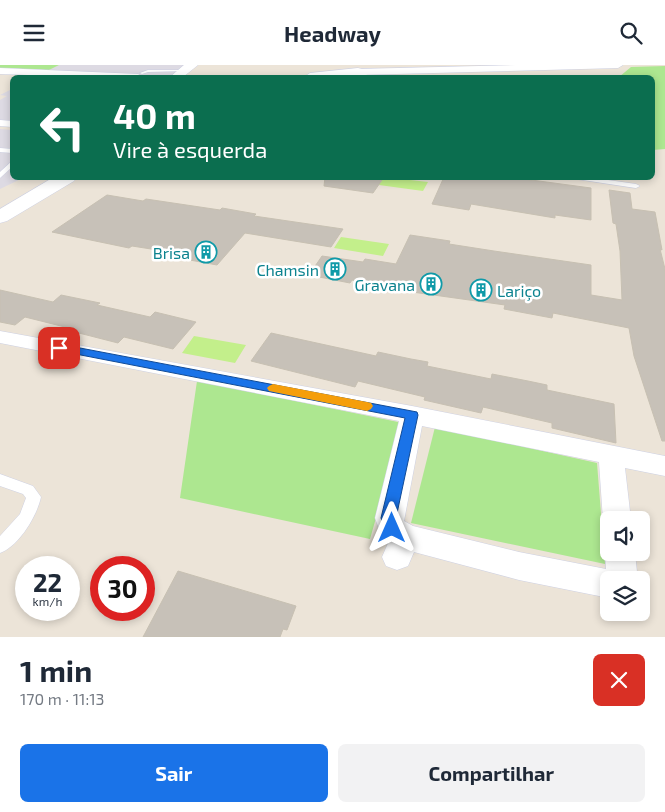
<!DOCTYPE html>
<html lang="pt">
<head>
<meta charset="utf-8">
<style>
  :root { --surface:#fff; --page:#f2f2f3; --text:#1f2937; --muted:#747a83; --accent:#1a73e8 }
  body { margin:0; font-family:"Exo 2",sans-serif; background:var(--page); color:var(--text); height:100vh; display:flex; flex-direction:column; font-size:19px; white-space:nowrap }
  * { box-sizing:border-box; margin:0 }
  p { font-size:16px; color:var(--muted) }
  .icon { flex:none; width:28px; height:28px; fill:none; stroke:currentColor; stroke-width:2; stroke-linecap:round; stroke-linejoin:round }
  .map { position:relative; height:572px; overflow:hidden }
  .drawer { display:flex; flex-direction:column; background:var(--surface); flex:1 }
  .drawer>* { flex:none }
  .banner { position:absolute; left:10px; top:10px; width:645px; height:105px; border-radius:8px; box-shadow:0 2px 8px #0003; background:#0b6e4f; color:#fff; overflow:hidden }
  .controls { position:absolute; left:600px; top:446px; display:grid; gap:10px }
  .controls a { display:grid; place-items:center; width:50px; height:50px; border-radius:8px; background:var(--surface); box-shadow:0 2px 8px #0003; font-size:25px }
  .speed { position:absolute; left:15px; top:491px; display:flex; gap:10px; font-size:25px; font-weight:700; text-align:center }
  .speed>* { display:grid; place-content:center; width:65px; height:65px; border-radius:50%; background:var(--surface); box-shadow:0 2px 8px #0003; line-height:1 }
  .speed small { font-size:12px; font-weight:400 }
  .speed .limit { border:8px solid #d22; background:#fff; color:#111 }
  .pin { position:absolute; display:grid; place-items:center; width:42px; height:42px; color:#fff; margin:-21px; border-radius:10px; box-shadow:0 2px 8px #0006 }
  .me { position:absolute; width:55px; margin:-28px; rotate:0deg; stroke-linejoin:round; filter:drop-shadow(0 0 4px #0008) }
  .turn { display:flex; align-items:center; gap:18px; height:105px; padding:0 20px; font-size:22px }
  .turn .icon { width:65px; height:65px; stroke-width:2.5 }
  .turn b { display:block; font-size:35px; line-height:42px }
  .round { display:grid; place-items:center; flex:none; width:52px; height:52px; border-radius:8px; background:var(--page) }
  .headline { display:flex; align-items:center; justify-content:space-between; height:85px; padding:0 20px }
  h1 { font-size:30px; font-weight:700; line-height:38px }
  .action { display:flex; gap:10px; margin-top:auto; padding:10px 20px }
  .action a { flex:1; height:58px; border-radius:8px; background:var(--accent); color:#fff; font-size:20px; font-weight:700; line-height:58px; text-align:center }
  .action a+a { background:var(--page); color:var(--text) }
  header { display:flex; justify-content:space-between; align-items:center; height:65px; padding:0 20px; background:var(--surface); font-size:22px; font-weight:700 }
  .map>svg:first-child { display:block }
  .industrial { fill:#dddae3 }
  .green { fill:#ade790 }
  .pitch { fill:#c3ef8b }
  .building { fill:#c7c1b8; stroke:#c7c0b2 }
  .lines { fill:none; stroke-linecap:round; stroke-linejoin:round }
  .lane-casing { stroke:#ced1e3; stroke-width:1 }
  .street-casing { stroke:#ced1e3; stroke-width:1 }
  .secondary-casing { stroke:#ced1e3; stroke-width:1 }
  .lane { fill:#fff; fill-rule:evenodd }
  .street { fill:#fff; fill-rule:evenodd }
  .secondary { fill:#fff; fill-rule:evenodd }
  .route { fill:#1a73e8; stroke:#114b97 }
  .slow { fill:#f59e0b }
  .labels { text-anchor:middle; dominant-baseline:central; stroke-width:5; stroke-linejoin:round; paint-order:stroke }
  .culture-label { font-size:16px; fill:#0d838f; stroke:#fff; text-anchor:end }
</style>
</head>
<body>
<header><svg class="icon" aria-label="menu" viewBox="0 0 24 24"><path d="M4 6h16M4 12h16M4 18h16"/></svg>Headway<svg class="icon" aria-label="search" viewBox="0 0 24 24"><circle cx="10" cy="10" r="6"/><path d="M15 15l6 6"/></svg></header>
<div class="map">
<svg width="665" height="572" viewBox="0 0 665 572">
  <rect width="100%" height="100%" fill="#ece4d8"/>
  <path class="industrial" d="M 59,0 L 185,0 L 169,12 L 49,5 Z
    M 12,24 L 12,56 L 0,55 L 0,35 L 7,31 L 0,30 Z
    M 0,64 L 12,65 L 12,112 L 23,113 L 0,124 Z"/>
  <path class="green" d="M 0,0 L 59,0 L 49,5 L 0,3 Z
    M 665,1 L 665,84 L 653,85 L 652,12 L 619,12 L 631,2 Z
    M 197,316 L 403,358 L 370,474 L 180,433 Z
    M 435,362 L 597,398 L 605,499 L 411,458 Z"/>
  <path class="pitch" d="M 384,112 L 428,117 L 423,126 L 379,120 Z
    M 341,172 L 389,179 L 383,191 L 334,183 Z
    M 194,271 L 246,280 L 235,298 L 182,288 Z"/>
  <path class="building" d="M 325,112 L 362,112 L 382,115 L 373,128 L 324,121 Z
    M 444,112 L 509,112 L 591,123 L 591,155 L 555,150 L 555,153 L 471,139 L 469,145 L 432,139 Z
    M 609,125 L 630,128 L 632,144 L 655,147 L 662,185 L 660,184 L 665,204 L 665,376 L 662,376 L 634,291 L 629,263 L 553,248 L 552,253 L 504,244 L 505,240 L 405,226 L 406,224 L 369,218 L 352,215 L 350,218 L 309,210 L 322,191 L 363,197 L 365,194 L 396,199 L 410,170 L 450,176 L 449,179 L 494,186 L 591,200 L 591,230 L 622,235 L 620,186 L 616,159 L 613,158 Z
    M 107,130 L 143,136 L 146,134 L 220,145 L 222,143 L 256,149 L 254,151 L 343,164 L 331,182 L 245,168 L 217,200 L 179,193 L 183,189 L 132,181 L 129,183 L 52,167 Z
    M 0,225 L 53,237 L 61,230 L 100,238 L 97,240 L 150,252 L 155,247 L 196,257 L 173,284 L 124,272 L 118,278 L 75,267 L 77,265 L 25,252 L 15,260 L 0,257 Z
    M 271,268 L 376,291 L 378,287 L 411,294 L 428,297 L 427,301 L 491,314 L 492,309 L 528,316 L 547,320 L 547,325 L 614,339 L 616,378 L 552,363 L 552,358 L 483,342 L 481,348 L 424,335 L 425,332 L 358,316 L 355,322 L 251,296 Z
    M 178,506 L 296,541 L 287,565 L 283,564 L 280,572 L 143,572 Z"/>
  <g class="lines">
    <g class="lane-casing">
      <path id="lane" d="M 148,5 L 184,5 L 186,6 L 148,7 L 142,9 L 140,8 Z
        M 0,83 L 12,84 L 12,88 L 0,87 Z
        M 12,96 L 12,102 L 0,113 L 0,107 Z
        M 563,112 L 587,112 L 636,119 L 640,121 L 636,123 Z
        M 0,409 L 33,421 L 41,432 C 37,451 19,481 0,488 L 0,471 L 20,449 L 26,433 L 23,429 L 0,421 Z"/>
    </g>
    <g class="street-casing">
      <path id="street" d="M 516,0 L 623,0 L 618,3 L 358,10 L 353,7 L 358,4 Z
        M 0,3 L 138,9 L 143,12 L 84,12 L 0,9 Z
        M 0,55 L 12,56 L 12,62 L 0,61 Z
        M 0,266 L 412,341 L 665,391 L 665,411 L 625,403 L 631,455 L 609,455 L 609,464 L 603,455 L 599,397 L 422,361 L 404,456 L 413,461 L 519,487 L 606,504 L 605,488 L 609,480 L 609,488 L 635,488 L 637,507 L 635,515 L 609,515 L 609,533 L 519,515 L 414,487 L 408,501 L 397,505 L 386,501 L 382,492 L 389,476 L 382,472 L 375,453 L 399,356 L 0,278 Z"/>
    </g>
    <g class="secondary-casing">
      <path id="secondary" d="M 184,0 L 198,0 L 183,12 L 170,12 Z
        M 358,3 L 362,4 L 367,10 L 366,12 L 304,12 L 310,8 Z
        M 54,112 L 77,112 L 74,116 L 7,156 L 0,158 L 0,144 Z"/>
    </g>
    <use href="#lane" class="lane"/>
    <use href="#street" class="street"/>
    <use href="#secondary" class="secondary"/>
  </g>
  <path class="route" d="M 59,279 L 417,347 L 418,350 L 396,453 L 400,463 L 398,468 L 392,469 L 387,468 L 381,453 L 405,353 L 55,285 L 53,283 Z"/>
  <path class="slow" d="M 273,319 L 367,337 L 371,338 L 373,341 L 371,344 L 367,346 L 269,326 L 267,323 L 269,321 Z"/>
  <defs>
    <g id="building-ring" transform="scale(1.125)"><circle r="9.5" fill="#fff" stroke="#0f9aa8" stroke-width="1.5"/><path d="M-4-6H4V6H1V3H-1V6H-4ZM-2.5-4.3h1.7v1.8h-1.7ZM.8-4.3h1.7v1.8H.8ZM-2.5-1h1.7V.8h-1.7ZM.8-1h1.7V.8H.8Z" fill="#0f9aa8"/></g>
  </defs>
  <g fill-rule="evenodd">
    <use href="#building-ring" x="206" y="187"/>
    <use href="#building-ring" x="335" y="204"/>
    <use href="#building-ring" x="431" y="219"/>
    <use href="#building-ring" x="481" y="225"/>
  </g>
  <g class="labels">
    <g class="culture-label">
      <text x="190" y="187">Brisa</text>
      <text x="319" y="204">Chamsin</text>
      <text x="415" y="219">Gravana</text>
      <text x="497" y="225" text-anchor="start">Lariço</text>
    </g>
  </g>
</svg>
<div class="controls">
<a><svg class="icon" aria-label="sound" viewBox="0 0 24 24"><path d="M4 9h4l5-4v14l-5-4H4zM17 9q2 3 0 6"/></svg></a>
<a><svg class="icon" aria-label="layers" viewBox="0 0 24 24"><path d="M12 4l9 5-9 5-9-5zM3 14l9 5 9-5"/></svg></a>
</div>
<div class="speed"><div>22<small>km/h</small></div><div class="limit">30</div></div>
<div class="pin" style="left:59px;top:283px;background:#d93025"><svg class="icon" aria-label="arrive" viewBox="0 0 24 24"><path d="M6 21V4h12l-3 4 3 4H6"/></svg></div>
<svg class="me" style="left:392px;top:463px" viewBox="-20 -20 40 40"><path d="M0-17L14 15 0 8-14 15z" fill="#1a73e8" stroke="#fff" stroke-width="4"/></svg>
<div class="banner">
<div class="turn"><svg class="icon" aria-label="left" viewBox="0 0 24 24"><path d="M17 20v-9H6M10 6l-5 5 5 5"/></svg><div><b>40 m</b>Vire à esquerda</div></div>
</div>
</div>
<section class="drawer">
<div class="headline"><div><h1>1 min</h1><p>170 m · 11:13</p></div><a class="round" style="background:#d93025;color:#fff"><svg class="icon" aria-label="close" viewBox="0 0 24 24"><path d="M6 6l12 12M18 6L6 18"/></svg></a></div>
<div class="action"><a>Sair</a><a>Compartilhar</a></div>
</section>
</body>
</html>
